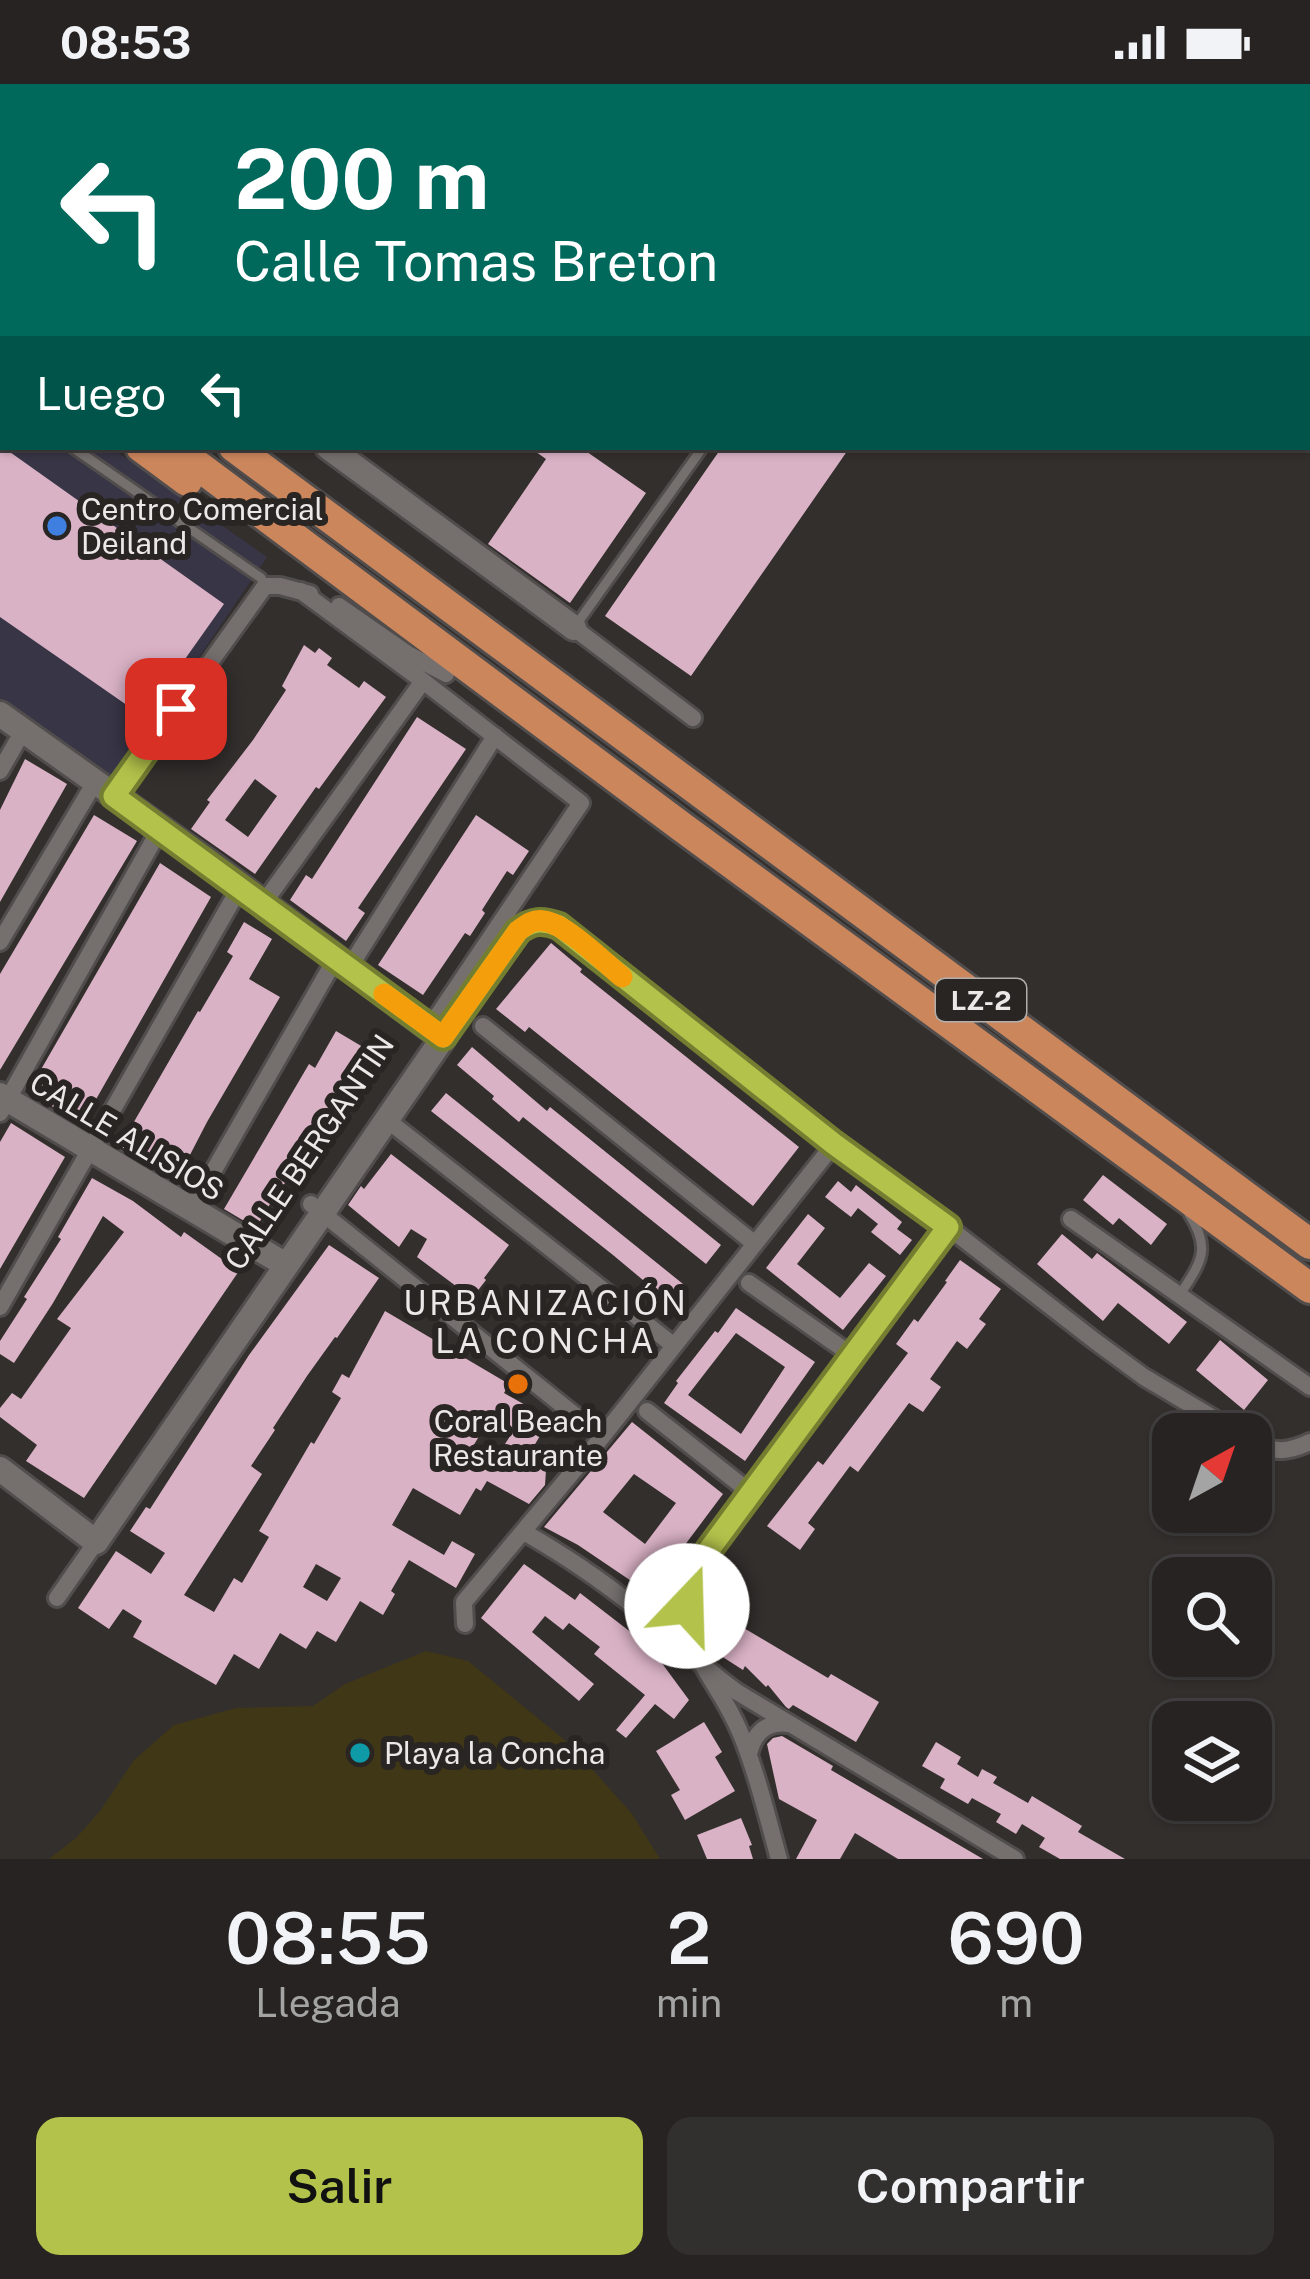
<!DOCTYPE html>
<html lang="es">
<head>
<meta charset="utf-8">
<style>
  :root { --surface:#262322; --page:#322f2f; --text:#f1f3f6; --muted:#a4a4a5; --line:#424040; --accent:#b3c24b }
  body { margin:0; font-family:"Public Sans",sans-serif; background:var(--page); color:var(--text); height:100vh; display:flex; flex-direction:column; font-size:45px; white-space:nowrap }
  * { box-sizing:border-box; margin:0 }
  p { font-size:39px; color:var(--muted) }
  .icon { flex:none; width:66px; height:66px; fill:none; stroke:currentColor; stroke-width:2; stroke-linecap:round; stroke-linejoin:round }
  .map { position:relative; height:1775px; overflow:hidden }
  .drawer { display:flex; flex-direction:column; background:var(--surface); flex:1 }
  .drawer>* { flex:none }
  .top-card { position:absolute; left:0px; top:0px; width:1311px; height:366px; box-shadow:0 3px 9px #0004,0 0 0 3px var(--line); background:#00695c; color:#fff; overflow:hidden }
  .needle { width:78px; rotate:40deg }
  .tools { position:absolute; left:1152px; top:1329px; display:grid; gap:24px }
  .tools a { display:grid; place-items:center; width:120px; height:120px; border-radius:24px; background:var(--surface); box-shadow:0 3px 9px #0004,0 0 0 3px var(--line); font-size:60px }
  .pin { position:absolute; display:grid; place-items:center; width:102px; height:102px; color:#fff; margin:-51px; border-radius:24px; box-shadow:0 6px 18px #0006 }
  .me { position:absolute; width:132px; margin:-66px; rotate:21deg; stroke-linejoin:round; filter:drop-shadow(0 0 9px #0008) }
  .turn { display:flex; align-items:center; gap:42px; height:252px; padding:0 36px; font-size:54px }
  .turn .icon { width:156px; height:156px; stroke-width:2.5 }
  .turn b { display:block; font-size:84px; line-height:102px }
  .then { display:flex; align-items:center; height:114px; padding:0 36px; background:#0003; gap:24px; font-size:45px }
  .eta { display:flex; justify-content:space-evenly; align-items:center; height:204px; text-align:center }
  .eta b { font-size:72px; font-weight:600; line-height:84px }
  .button { display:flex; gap:24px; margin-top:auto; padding:24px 36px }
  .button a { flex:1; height:138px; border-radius:24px; background:var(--accent); color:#111; font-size:48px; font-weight:600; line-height:138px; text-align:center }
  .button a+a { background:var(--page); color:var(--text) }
  .status { display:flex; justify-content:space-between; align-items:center; height:84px; padding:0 60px; background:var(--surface); direction:ltr }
  .status svg { height:33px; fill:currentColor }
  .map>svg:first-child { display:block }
  .commercial { fill:#383546 }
  .sand { fill:#403717 }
  .building { fill:#dab2c6; fill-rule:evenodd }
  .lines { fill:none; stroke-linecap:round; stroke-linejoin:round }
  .lane-casing { stroke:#514d4c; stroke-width:15 }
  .street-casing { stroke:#514d4c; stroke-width:22 }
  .secondary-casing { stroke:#514d4c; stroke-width:30 }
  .highway-casing { stroke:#514d4c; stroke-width:36 }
  .lane { stroke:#75706e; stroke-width:9 }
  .street { stroke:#75706e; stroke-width:16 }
  .secondary { stroke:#75706e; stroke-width:24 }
  .highway { stroke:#cc865c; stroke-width:30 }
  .route-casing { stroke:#747e31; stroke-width:30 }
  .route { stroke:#b3c24b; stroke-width:21 }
  .slow { stroke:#f59e0b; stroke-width:21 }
  .shop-dot { fill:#3f7fe0; stroke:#292523; stroke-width:4.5 }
  .food-dot { fill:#e8710a; stroke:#292523; stroke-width:4.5 }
  .culture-dot { fill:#0f9aa8; stroke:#292523; stroke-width:4.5 }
  .labels { text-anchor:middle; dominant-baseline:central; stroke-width:12; stroke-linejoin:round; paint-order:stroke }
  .shield { fill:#292523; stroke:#b1aeac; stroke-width:3 }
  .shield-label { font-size:27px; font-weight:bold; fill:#ebe8e7 }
  .poi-label { font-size:30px; fill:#ebe8e7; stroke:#292523; text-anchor:start }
  .street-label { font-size:30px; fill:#ebe8e7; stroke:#292523 }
  .neighbourhood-label { font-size:33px; letter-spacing:3px; fill:#ebe8e7; stroke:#292523 }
</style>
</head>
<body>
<div class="status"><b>08:53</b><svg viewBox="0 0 49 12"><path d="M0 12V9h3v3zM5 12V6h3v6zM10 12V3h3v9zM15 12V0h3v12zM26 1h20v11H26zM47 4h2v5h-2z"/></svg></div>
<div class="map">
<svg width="1310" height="1775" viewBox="0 0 1310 1775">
  <rect width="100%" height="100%" fill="#332f2d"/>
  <path class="commercial" d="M 0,286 L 3,288 L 3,363 L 110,363 L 267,473 L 114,699 L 0,617 Z"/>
  <path class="sand" d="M 426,1567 L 468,1577 L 572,1662 L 632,1730 L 660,1775 L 49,1775 L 76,1754 L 100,1727 L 134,1676 L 174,1641 L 236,1624 L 313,1622 L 345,1600 Z"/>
  <path class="building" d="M 0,361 L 224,520 L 144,633 L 0,533 Z
    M 529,363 L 580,363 L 646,409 L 570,519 L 488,460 L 546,375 Z
    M 722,363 L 850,363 L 691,592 L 605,532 Z
    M 304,561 L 315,569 L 319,564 L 332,574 L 327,581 L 359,604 L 364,597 L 386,613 L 319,705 L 316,703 L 255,790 L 191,745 L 210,718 L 207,716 L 253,656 L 286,606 L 282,602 ZM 255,695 L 277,712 L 248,753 L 225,736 Z
    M 417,633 L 466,665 L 358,824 L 365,829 L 346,857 L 290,816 L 306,791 L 312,795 Z
    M 25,675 L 67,700 L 0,818 L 0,726 Z
    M 94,731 L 137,757 L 0,986 L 0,890 Z
    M 476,731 L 529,767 L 513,791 L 507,787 L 482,826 L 485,829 L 470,852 L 465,849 L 423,911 L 378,881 Z
    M 160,779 L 211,813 L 82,1040 L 28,1008 Z
    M 244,838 L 272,855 L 249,895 L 280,913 L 207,1038 L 177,1096 L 120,1062 L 198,927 L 200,928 L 233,872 L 227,868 Z
    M 551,859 L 582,885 L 580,888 L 799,1063 L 753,1122 L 529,943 L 525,948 L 496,925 Z
    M 336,947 L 368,966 L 330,1033 L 328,1031 L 283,1102 L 281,1101 L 256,1144 L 224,1125 L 309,980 L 315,984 Z
    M 472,963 L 547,1027 L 550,1023 L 721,1161 L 706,1180 L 523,1033 L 519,1038 L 492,1015 L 494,1012 L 457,981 Z
    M 446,1009 L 688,1204 L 674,1222 L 613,1171 L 431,1027 Z
    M 11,1039 L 65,1073 L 0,1185 L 0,1058 Z
    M 391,1070 L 509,1161 L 484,1194 L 486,1196 L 472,1214 L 417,1173 L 427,1155 L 411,1145 L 399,1163 L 348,1121 L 361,1102 L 364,1105 Z
    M 1103,1091 L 1167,1140 L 1151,1161 L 1119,1134 L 1113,1141 L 1083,1116 Z
    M 92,1094 L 133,1117 L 181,1153 L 184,1148 L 226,1178 L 227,1175 L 241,1184 L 84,1414 L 26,1377 L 37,1361 L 0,1333 L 0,1324 L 12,1309 L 21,1315 L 71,1244 L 57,1235 L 124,1148 L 103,1132 L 53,1219 L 14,1279 L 0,1270 L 0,1257 L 27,1215 L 24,1213 L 61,1155 L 58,1153 Z
    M 838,1097 L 851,1108 L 856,1101 L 902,1138 L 897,1145 L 912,1156 L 900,1171 L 871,1148 L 878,1140 L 858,1124 L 851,1133 L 825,1113 Z
    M 808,1130 L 825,1144 L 797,1180 L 840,1214 L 869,1179 L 886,1192 L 843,1246 L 766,1184 Z
    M 1062,1150 L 1092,1175 L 1097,1169 L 1187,1238 L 1169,1260 L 1118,1219 L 1103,1237 L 1037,1180 Z
    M 329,1161 L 379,1194 L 337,1254 L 335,1253 L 307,1292 L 273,1344 L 275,1346 L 251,1382 L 262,1390 L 184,1511 L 214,1528 L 234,1494 L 242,1499 L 269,1453 L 259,1447 L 311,1358 L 314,1360 L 341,1314 L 332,1308 L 342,1290 L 349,1294 L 385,1227 L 509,1300 L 504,1309 L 550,1335 L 528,1372 L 546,1386 L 545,1401 L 529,1420 L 487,1397 L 481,1407 L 476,1404 L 460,1431 L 413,1404 L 392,1441 L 444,1471 L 452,1457 L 475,1470 L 456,1504 L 409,1476 L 391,1507 L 395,1510 L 383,1531 L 360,1517 L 336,1558 L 317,1547 L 306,1565 L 280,1549 L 259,1585 L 234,1570 L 216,1601 L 133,1553 L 142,1537 L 123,1525 L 109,1545 L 78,1524 L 116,1467 L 151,1490 L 165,1469 L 130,1447 L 146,1423 L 150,1425 L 249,1271 ZM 491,1332 L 514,1346 L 494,1377 L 472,1364 ZM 316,1480 L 341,1494 L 327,1517 L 303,1503 Z
    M 960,1176 L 1001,1205 L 979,1235 L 986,1240 L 967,1265 L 957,1257 L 930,1295 L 941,1303 L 923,1328 L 909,1319 L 858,1388 L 850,1382 L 808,1439 L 815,1445 L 800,1466 L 767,1442 L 818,1377 L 823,1381 L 908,1269 L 896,1260 L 914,1235 L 918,1238 L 947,1198 L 945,1197 Z
    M 736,1224 L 815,1278 L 745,1377 L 664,1319 L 678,1299 L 676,1297 L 715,1247 L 718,1249 ZM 736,1249 L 785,1283 L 741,1350 L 688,1311 Z
    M 1220,1256 L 1268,1296 L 1244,1326 L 1196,1286 Z
    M 632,1338 L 723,1410 L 649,1509 L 578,1461 L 544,1443 ZM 634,1390 L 676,1419 L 645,1460 L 603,1428 Z
    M 524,1480 L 575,1516 L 580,1509 L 650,1563 L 689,1616 L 674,1635 L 655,1620 L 626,1654 L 616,1646 L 645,1611 L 594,1570 L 600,1563 L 569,1539 L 563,1546 L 545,1532 L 532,1548 L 594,1600 L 579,1617 L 481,1534 Z
    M 717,1524 L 734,1533 L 732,1537 L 828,1594 L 831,1590 L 879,1618 L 856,1658 L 793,1621 L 789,1625 L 786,1623 L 768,1601 L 766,1603 L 745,1582 L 743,1586 L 718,1570 L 707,1560 L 704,1551 Z
    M 704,1638 L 722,1668 L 715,1673 L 735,1707 L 685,1736 L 671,1711 L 680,1706 L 656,1667 Z
    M 782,1652 L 833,1682 L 831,1686 L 983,1775 L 898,1775 L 855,1749 L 840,1775 L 796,1775 L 817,1736 L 779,1715 L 767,1660 L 773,1654 Z
    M 936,1658 L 961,1673 L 957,1680 L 978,1693 L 982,1685 L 997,1693 L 993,1699 L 1028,1719 L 1032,1712 L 1082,1742 L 1078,1748 L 1125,1775 L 1060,1775 L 1039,1763 L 1045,1754 L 1022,1740 L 1016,1750 L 996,1738 L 1001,1730 L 972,1714 L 968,1720 L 940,1704 L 945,1695 L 922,1682 Z
    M 741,1734 L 752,1761 L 749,1762 L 753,1775 L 707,1775 L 697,1751 Z"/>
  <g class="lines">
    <g class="lane-casing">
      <path id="lane" d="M 958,3 L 960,0
        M 0,315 L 3,316
        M 72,363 L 261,494 L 265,502
        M 574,544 L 703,363
        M 1181,1209 C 1202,1177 1211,1164 1189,1130"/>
    </g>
    <g class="street-casing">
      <path id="street" d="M 458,0 L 463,3
        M 301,507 L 423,597 L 581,719 L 430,943
        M 339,522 L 408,570 L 446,590
        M 574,544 L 693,634
        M 0,687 L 23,647
        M 114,712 L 265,502 L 280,502 L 310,510
        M 263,820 L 423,597
        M 0,858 L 95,698
        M 349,884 L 495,652
        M 483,942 L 755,1160
        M 443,954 L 518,847 C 533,836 541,836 559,842 L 834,1060 L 948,1143 L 1095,1257 L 1144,1293 L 1240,1350
        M 0,1029 L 160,745
        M 386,1035 L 673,1261
        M 311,1120 L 602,1353
        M 191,1126 L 336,874
        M 1071,1135 L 1310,1303
        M 749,1199 L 853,1272
        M 0,1223 L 240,803
        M 647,1327 L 751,1409
        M 1251,1357 C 1274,1369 1287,1369 1310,1358
        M 524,1448 C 571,1475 615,1505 656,1541 C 684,1563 707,1587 737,1608 L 1015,1775
        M 691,1491 C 676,1571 713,1584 740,1648 C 757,1689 767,1732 779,1775
        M 57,1514 L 96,1458
        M 654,1539 L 948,1143
        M 465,1540 L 464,1518 L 602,1353 L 834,1060
        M 749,1670 C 754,1649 766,1637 789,1640"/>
    </g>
    <g class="secondary-casing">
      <path id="secondary" d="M 80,3 L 82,0
        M 0,103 L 3,102
        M 0,166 L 3,168
        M 328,363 L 574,544
        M 0,630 L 215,783 L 443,954 L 96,1458 L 0,1385
        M 0,1011 L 286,1181"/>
    </g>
    <g class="highway-casing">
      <path id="highway" d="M 0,190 L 3,192
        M 0,235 L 3,237
        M 0,276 L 3,277
        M 141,363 L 187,397
        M 173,363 L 682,743 L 1310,1204
        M 234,363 L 1310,1160"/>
    </g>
    <use href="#lane" class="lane"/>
    <use href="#street" class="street"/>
    <use href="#secondary" class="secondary"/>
    <use href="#highway" class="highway"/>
  </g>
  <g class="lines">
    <g class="route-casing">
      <path id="route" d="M 176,625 L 114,712 L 443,953 L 518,847 C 533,836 542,836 559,842 L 834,1060 L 948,1143 L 691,1490 L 687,1522"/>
    </g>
    <use href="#route" class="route"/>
    <path class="slow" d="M 384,910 L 443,953 L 518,847 C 526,841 533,835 544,837 C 566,840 604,878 622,893"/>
  </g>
  <circle class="shop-dot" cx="57" cy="442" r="12"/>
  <circle class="food-dot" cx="518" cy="1300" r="12"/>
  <circle class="culture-dot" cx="360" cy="1669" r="12"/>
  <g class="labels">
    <rect class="shield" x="936" y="895" width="90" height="42" rx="9"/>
    <g class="shield-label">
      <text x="981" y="916">LZ-2</text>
    </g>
    <g class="poi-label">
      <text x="81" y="425">Centro Comercial<tspan x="81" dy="34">Deiland</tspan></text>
      <text x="518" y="1337" text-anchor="middle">Coral Beach<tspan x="518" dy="34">Restaurante</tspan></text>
      <text x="384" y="1669">Playa la Concha</text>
    </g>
    <g class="street-label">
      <text transform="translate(127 1052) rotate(31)">CALLE ALISIOS</text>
      <text transform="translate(309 1068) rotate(-56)">CALLE BERGANTIN</text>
    </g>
    <g class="neighbourhood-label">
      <text x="546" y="1219">URBANIZACIÓN<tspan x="546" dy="38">LA CONCHA</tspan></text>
    </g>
  </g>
</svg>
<div class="tools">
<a><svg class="needle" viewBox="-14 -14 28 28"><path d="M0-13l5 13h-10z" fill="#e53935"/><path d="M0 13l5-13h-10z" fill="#a4a4a5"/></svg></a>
<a><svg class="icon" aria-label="search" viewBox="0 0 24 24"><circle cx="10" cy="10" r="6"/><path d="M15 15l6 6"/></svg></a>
<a><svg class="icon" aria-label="layers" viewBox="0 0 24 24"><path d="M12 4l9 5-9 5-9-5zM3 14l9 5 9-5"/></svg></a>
</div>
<div class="pin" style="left:176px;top:625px;background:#d93025"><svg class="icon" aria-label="arrive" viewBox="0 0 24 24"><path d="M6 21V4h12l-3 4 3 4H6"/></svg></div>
<svg class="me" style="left:687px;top:1522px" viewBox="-20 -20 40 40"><circle r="19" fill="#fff"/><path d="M0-13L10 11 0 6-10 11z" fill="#b3c24b"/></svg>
<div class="top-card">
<div class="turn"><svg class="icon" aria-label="left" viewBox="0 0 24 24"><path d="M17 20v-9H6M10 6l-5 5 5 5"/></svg><div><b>200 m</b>Calle Tomas Breton</div></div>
<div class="then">Luego<svg class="icon" aria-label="left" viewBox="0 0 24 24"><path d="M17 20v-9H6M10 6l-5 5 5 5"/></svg></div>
</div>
</div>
<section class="drawer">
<div class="eta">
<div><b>08:55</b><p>Llegada</p></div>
<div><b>2</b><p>min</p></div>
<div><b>690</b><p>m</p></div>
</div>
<div class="button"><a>Salir</a><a>Compartir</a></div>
</section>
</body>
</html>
